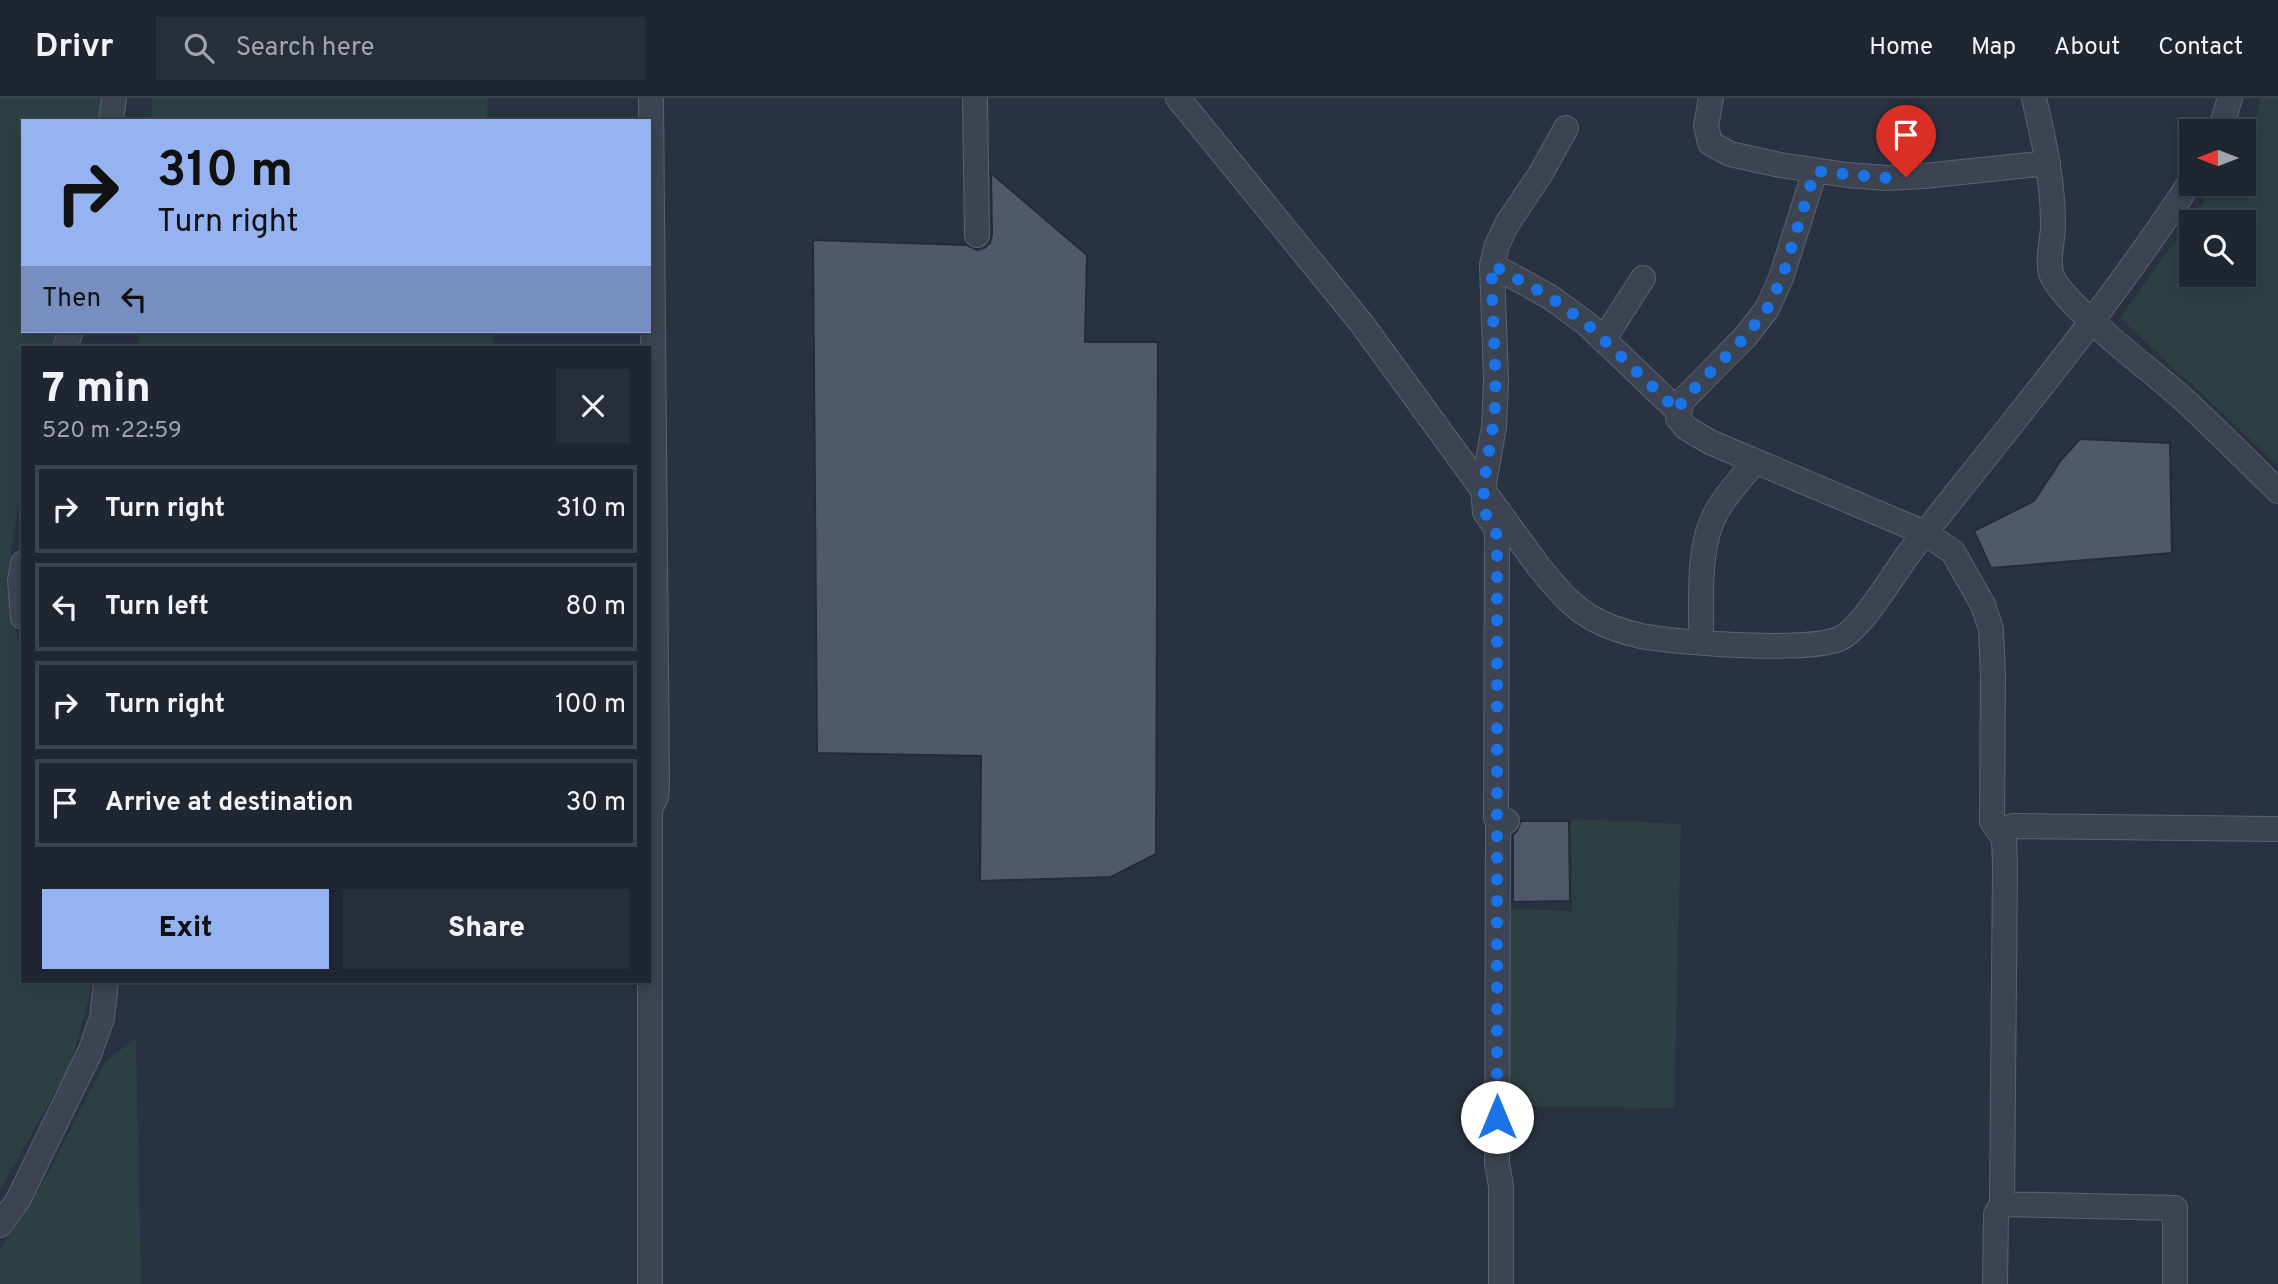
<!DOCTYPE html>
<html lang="en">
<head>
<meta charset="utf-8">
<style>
  :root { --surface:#1f2631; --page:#272e39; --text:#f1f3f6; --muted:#a1a5ab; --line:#3c434d; --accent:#95b2f1 }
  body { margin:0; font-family:Overpass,sans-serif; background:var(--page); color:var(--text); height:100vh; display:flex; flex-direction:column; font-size:26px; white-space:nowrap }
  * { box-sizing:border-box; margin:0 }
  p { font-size:23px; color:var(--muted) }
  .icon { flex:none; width:38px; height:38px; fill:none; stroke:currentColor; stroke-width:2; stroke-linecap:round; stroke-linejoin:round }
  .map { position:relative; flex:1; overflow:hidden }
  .sheet { position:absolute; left:21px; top:248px; width:630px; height:637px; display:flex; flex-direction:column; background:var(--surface); border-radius:0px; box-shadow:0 4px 10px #0003,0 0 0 2px var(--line) }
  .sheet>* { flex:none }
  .top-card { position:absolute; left:21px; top:21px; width:630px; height:214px; border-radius:0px; box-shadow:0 4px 10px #0003,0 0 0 2px var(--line); background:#95b2f1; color:#111; overflow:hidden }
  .needle { width:46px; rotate:270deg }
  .tools { position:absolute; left:2179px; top:21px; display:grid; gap:14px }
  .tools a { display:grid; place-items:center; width:77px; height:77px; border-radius:0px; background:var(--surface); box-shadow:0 4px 10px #0003,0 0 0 2px var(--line); font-size:35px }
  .pin { position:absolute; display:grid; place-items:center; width:60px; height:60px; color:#fff; margin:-72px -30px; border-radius:50% 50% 50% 0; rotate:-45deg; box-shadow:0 0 7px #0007 }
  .pin .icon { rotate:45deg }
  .me { position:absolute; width:77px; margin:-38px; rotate:0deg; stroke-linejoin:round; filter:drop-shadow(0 0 5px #0008) }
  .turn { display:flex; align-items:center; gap:24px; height:147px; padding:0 21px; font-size:32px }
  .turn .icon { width:91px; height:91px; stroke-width:2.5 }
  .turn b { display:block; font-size:49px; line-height:60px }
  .then { display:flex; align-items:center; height:66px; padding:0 21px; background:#0003; gap:14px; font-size:26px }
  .round { display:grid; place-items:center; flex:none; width:74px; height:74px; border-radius:0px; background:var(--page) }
  .headline { display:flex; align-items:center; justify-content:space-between; height:119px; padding:0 21px }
  h1 { font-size:42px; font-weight:800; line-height:52px }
  .action { display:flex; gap:14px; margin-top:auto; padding:14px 21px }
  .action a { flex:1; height:80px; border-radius:0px; background:var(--accent); color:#111; font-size:28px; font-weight:800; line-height:80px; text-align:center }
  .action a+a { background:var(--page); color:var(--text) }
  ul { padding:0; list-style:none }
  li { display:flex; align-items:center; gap:21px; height:88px; margin:0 14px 10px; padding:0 7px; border:4px solid var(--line); border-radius:0px }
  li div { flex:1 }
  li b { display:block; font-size:26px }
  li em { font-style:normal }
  header { display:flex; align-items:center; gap:42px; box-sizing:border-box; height:98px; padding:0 35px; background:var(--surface); border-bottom:2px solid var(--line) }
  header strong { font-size:33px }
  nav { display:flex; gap:38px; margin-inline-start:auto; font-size:24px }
  .search { width:490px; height:63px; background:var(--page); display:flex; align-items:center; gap:18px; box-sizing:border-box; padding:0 24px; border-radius:0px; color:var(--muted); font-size:26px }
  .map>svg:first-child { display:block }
  .green { fill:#2c4043; fill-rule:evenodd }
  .building { fill:#505969; stroke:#242b38; stroke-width:2 }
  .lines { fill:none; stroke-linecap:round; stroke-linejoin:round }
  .minor-casing { stroke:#5b626e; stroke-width:26 }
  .minor { stroke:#3d4451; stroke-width:24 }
  .route { stroke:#1a73e8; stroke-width:12; stroke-dasharray:0 21.6 }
</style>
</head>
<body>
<header>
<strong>Drivr</strong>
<div class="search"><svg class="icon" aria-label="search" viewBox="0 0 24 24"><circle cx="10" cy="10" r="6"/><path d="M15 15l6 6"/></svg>Search here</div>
<nav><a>Home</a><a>Map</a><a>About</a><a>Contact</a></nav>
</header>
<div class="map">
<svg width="2278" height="1186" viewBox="0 0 2278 1186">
  <rect width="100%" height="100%" fill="#293241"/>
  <path class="green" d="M 0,0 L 104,0 L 101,23 L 23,23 L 23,233 L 58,233 L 53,250 L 23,250 L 23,377 L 6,485 L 23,563 L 23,884 L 93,884 L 71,966 L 0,1092 Z
    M 152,0 L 488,0 L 487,23 L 151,23 Z
    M 2260,0 L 2278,0 L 2278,367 L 2120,220 L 2216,86 L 2244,86 L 2244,48 L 2255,32 ZM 2244,124 L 2244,177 L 2191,177 L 2191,124 Z
    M 139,233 L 493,233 L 494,250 L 138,250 Z
    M 1571,721 L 1681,726 L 1674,1010 L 1507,1008 L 1507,811 L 1572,813 Z
    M 136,941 L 141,1186 L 0,1186 L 0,1152 L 45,1081 L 106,962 Z"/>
  <path class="building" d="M 991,75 L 1087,157 L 1085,244 L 1158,244 L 1156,756 L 1111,779 L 980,783 L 981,658 L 817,655 L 813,142 L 967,147 L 977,152 L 984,150 L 990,145 L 992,137 Z
    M 2080,341 L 2170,345 L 2172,455 L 1991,470 L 1974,433 L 2034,403 L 2061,362 Z
    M 1521,723 L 1569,723 L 1570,803 L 1513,804 L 1513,736 L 1517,733 Z"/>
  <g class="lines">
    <g class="minor-casing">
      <path id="minor" d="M 975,0 L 977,137
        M 1178,0 L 1362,226 L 1539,469 C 1555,488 1570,508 1592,520 C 1607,529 1624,534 1641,538 C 1678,545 1810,555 1841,540 C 1863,529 1894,475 1910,454 C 2006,332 2106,213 2191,83
        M 1711,0 L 1706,28 L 1710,45 L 1730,56 L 1780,67 L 1847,77 L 1887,80 L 1924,78 L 2048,65
        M 2034,0 C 2044,42 2053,84 2053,127 C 2053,143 2047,160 2051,175 C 2059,204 2155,275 2182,300 C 2215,330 2246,362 2278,393
        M 111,23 L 114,0
        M 2220,33 L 2230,0
        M 1815,73 L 1781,180 L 1767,211 L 1746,238 L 1682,303 L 1678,320 L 1686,330 L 1710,344 L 1925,435 L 1953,454 L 1983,507 L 1991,531 L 1993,578 L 1992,723 L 2004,741 L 2005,767 L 2002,1106 L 1996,1116 L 1995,1186
        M 1492,167 L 1550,199 L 1587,226 L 1678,313
        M 1604,241 L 1643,180
        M 65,250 L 71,233
        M 23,465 L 20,483 L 23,519
        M 1701,544 C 1702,503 1696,447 1718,411 C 1728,394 1743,379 1755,363
        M 649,713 L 656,699 L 657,687 L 651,0
        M 650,713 L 650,1186
        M 1507,723 L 1498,725 L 1496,720 L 1497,439 L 1496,430 L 1485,414 L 1483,391 L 1494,329 L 1496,282 L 1492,167 L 1497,147 L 1507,126 L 1541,75 L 1566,30
        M 1498,725 L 1497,1065 L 1501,1088 L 1501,1186
        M 1999,732 L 2013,728 L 2278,731
        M 2002,1106 L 2175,1110 L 2175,1186
        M 0,1127 L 18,1102 L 90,954 L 102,920 L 106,884"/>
    </g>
    <use href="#minor" class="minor"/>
  </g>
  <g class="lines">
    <path class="route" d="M 1497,1019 L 1497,439 C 1495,427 1485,420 1484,410 C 1482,376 1493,342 1495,308 C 1497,261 1491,214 1492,167 L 1550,199 L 1587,226 L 1678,313 L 1682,303 L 1746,238 L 1767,211 L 1782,180 L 1815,73 L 1887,80 L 1906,79"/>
  </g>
</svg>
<div class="tools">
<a><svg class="needle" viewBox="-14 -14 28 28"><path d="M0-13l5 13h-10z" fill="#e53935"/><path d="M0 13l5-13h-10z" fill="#a1a5ab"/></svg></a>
<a><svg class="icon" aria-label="search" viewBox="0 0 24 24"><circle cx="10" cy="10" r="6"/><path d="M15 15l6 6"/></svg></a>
</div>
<div class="pin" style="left:1906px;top:79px;background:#d93025"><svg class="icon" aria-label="arrive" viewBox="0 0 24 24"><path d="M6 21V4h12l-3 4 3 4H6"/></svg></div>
<svg class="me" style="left:1497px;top:1019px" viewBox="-20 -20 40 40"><circle r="19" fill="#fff"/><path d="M0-13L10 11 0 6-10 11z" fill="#1a73e8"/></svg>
<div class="top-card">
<div class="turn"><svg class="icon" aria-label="right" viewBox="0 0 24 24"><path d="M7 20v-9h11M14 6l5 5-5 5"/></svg><div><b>310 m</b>Turn right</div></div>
<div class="then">Then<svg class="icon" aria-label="left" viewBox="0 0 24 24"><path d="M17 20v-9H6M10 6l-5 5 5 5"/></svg></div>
</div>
<section class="sheet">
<div class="headline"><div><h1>7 min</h1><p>520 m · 22:59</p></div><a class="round"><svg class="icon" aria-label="close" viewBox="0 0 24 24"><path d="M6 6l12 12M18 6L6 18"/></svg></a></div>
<ul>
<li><svg class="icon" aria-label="right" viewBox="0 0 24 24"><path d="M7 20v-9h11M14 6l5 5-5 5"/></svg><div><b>Turn right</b></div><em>310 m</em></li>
<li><svg class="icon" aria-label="left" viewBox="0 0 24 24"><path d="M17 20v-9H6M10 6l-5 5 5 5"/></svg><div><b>Turn left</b></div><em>80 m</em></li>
<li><svg class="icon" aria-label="right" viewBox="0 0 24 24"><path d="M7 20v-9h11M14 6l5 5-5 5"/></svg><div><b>Turn right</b></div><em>100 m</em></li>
<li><svg class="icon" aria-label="arrive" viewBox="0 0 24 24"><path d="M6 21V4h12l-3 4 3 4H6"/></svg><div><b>Arrive at destination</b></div><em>30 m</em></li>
</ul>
<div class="action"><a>Exit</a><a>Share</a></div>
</section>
</div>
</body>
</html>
